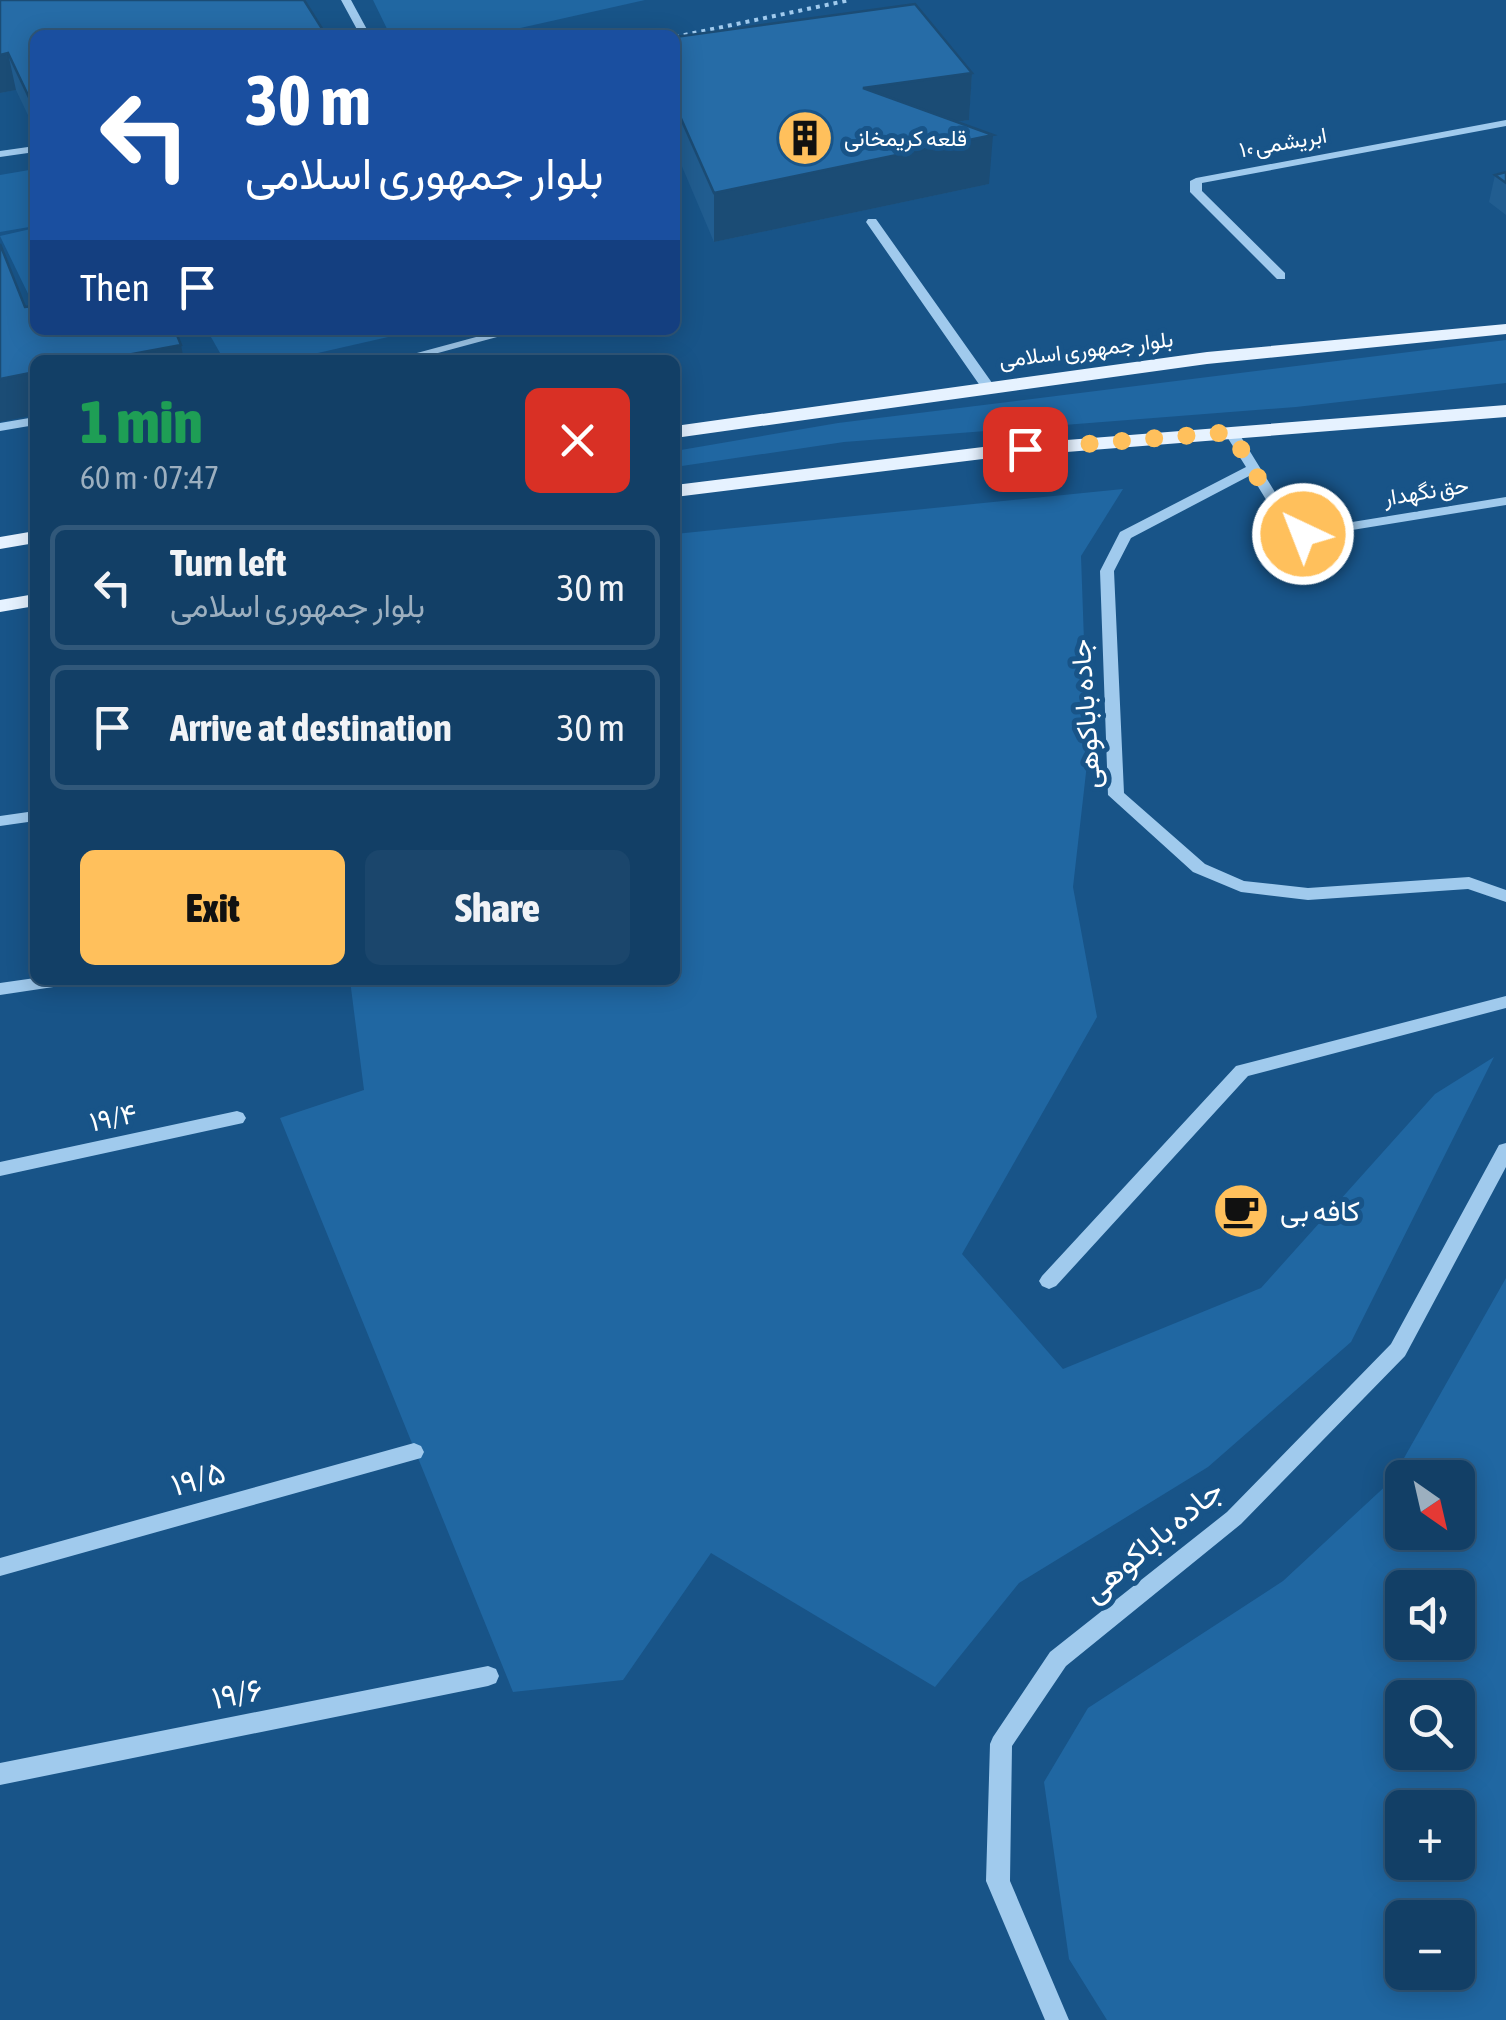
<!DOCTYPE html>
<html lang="en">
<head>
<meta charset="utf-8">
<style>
  :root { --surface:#123f66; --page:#1b466c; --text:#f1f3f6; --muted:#9cafbf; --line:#31587a; --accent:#ffc05c }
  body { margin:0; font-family:"Asap Condensed",Vazirmatn,sans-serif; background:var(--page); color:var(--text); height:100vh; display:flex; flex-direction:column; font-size:38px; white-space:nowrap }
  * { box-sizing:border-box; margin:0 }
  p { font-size:32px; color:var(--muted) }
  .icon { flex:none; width:55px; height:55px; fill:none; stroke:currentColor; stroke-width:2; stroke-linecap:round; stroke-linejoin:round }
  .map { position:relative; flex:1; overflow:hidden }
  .panel { position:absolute; left:30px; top:355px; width:650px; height:630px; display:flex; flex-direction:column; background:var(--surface); border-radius:15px; box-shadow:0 5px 25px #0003,0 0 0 2px var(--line) }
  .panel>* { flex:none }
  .hud { position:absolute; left:30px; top:30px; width:650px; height:305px; border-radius:15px; box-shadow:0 5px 25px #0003,0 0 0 2px var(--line); background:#1a4fa0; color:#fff; overflow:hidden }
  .needle { width:65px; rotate:146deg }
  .tools { position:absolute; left:1385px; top:1460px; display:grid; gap:20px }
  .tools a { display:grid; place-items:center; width:90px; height:90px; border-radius:15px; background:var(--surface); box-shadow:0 5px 25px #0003,0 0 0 2px var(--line); font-size:50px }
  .pin { position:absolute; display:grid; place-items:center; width:85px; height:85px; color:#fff; margin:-42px; border-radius:20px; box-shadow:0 5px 15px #0006 }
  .me { position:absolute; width:110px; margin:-55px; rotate:317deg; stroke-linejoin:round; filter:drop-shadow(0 0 8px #0008) }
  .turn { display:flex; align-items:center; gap:35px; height:210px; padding:0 50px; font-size:45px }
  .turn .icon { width:130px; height:130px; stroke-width:2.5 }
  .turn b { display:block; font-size:70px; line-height:85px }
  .then { display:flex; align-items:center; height:95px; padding:0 50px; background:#0003; gap:20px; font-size:38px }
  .round { display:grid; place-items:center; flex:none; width:105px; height:105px; border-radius:15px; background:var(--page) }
  .headline { display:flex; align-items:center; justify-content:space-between; height:170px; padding:0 50px }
  h1 { font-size:60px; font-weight:800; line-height:75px; color:#1e9e55 }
  .primary-button { display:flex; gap:20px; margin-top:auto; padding:20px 50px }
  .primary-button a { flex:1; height:115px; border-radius:15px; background:var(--accent); color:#111; font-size:40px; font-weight:800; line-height:115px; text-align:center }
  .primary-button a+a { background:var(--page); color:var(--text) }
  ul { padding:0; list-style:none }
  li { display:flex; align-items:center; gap:30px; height:125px; margin:0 20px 15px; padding:0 30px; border:5px solid var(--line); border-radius:15px }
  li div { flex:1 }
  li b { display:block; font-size:38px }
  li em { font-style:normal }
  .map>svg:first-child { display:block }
  .green { fill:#2067a2; fill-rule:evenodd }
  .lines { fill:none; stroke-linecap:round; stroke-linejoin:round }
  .path { stroke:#a0caed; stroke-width:4; stroke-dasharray:4 5; stroke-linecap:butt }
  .minor { fill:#a0caed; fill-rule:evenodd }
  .major { fill:#e6f2ff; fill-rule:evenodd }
  .wall { fill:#215d90 }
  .shaded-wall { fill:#1b4c75 }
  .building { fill:#266ca7; stroke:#1b4c75; stroke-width:2.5 }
  .route { stroke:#ffc05c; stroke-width:18; stroke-dasharray:0 32.4 }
  .labels { text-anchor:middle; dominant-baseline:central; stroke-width:10; stroke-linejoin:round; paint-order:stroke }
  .far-poi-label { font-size:22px; fill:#fff; stroke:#185488; text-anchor:start }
  .far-street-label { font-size:22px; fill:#fff; stroke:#185488 }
  .street-label { font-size:28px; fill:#fff; stroke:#185488 }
  .poi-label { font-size:28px; fill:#fff; stroke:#185488; text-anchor:start }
  .near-street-label { font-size:32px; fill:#fff; stroke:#185488 }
</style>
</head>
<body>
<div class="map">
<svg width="1506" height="2020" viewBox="0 0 1506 2020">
  <rect width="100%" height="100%" fill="#185488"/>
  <path class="green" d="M 373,0 L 645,0 L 489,35 L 390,35 Z
    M 35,169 L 35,226 L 0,232 L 0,175 Z
    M 35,228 L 35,308 L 0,236 Z
    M 207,330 L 419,330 L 287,360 L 224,360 Z
    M 1506,340 L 1506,383 L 1296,407 L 844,442 L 675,467 L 675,451 L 838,423 Z
    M 1123,489 L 1081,556 L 1088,755 L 1073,887 L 1097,1017 L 962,1254 L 1063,1369 L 1261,1288 L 1435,1094 L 1494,1057 L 1351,1342 L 1208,1467 L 1019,1583 L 935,1687 L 711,1553 L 623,1680 L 513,1692 L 280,1118 L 364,1090 L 350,980 L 675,980 L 675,534 Z
    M 1506,1278 L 1506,2020 L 1107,2020 L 1069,1959 L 1044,1782 L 1088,1708 L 1283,1581 L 1391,1481 ZM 1402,1478 L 1458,1478 L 1458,1532 L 1402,1532 ZM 1402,1588 L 1458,1588 L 1458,1642 L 1402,1642 ZM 1402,1698 L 1458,1698 L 1458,1752 L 1402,1752 ZM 1402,1808 L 1458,1808 L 1458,1862 L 1402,1862 ZM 1402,1918 L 1458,1918 L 1458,1972 L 1402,1972 Z"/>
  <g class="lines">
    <path class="path" d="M 675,37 L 850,0"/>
    <path class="minor" d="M 341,0 L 351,0 L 370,35 L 360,35 Z
      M 1506,120 L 1506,126 L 1202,183 L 1202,191 L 1285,273 L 1285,279 L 1277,279 L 1190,192 L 1190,181 L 1196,178 Z
      M 35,146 L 35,152 L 0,157 L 0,151 Z
      M 868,219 L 876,219 L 995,387 L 993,390 L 983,390 L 866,222 Z
      M 502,330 L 523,330 L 412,360 L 391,360 Z
      M 35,417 L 35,425 L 0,431 L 0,423 Z
      M 1231,428 L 1238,432 L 1297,528 L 1303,530 L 1506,497 L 1506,505 L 1303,538 L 1287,534 L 1251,475 L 1131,538 L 1114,571 L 1124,793 L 1205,864 L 1244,881 L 1308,888 L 1469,877 L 1506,890 L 1506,902 L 1468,889 L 1308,900 L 1241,892 L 1193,872 L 1108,795 L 1100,571 L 1120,532 L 1246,467 L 1224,432 Z
      M 35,811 L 35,821 L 0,826 L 0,816 Z
      M 35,978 L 35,980 L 69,980 L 60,986 L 0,995 L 0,983 Z
      M 1506,996 L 1506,1008 L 1248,1076 L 1056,1286 L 1049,1289 L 1042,1286 L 1039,1281 L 1042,1276 L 1236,1066 Z
      M 237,1111 L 243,1113 L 246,1118 L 243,1123 L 0,1176 L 0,1162 Z
      M 1506,1143 L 1506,1167 L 1405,1356 L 1241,1524 L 1066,1666 L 1012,1746 L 1010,1881 L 1069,2020 L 1045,2020 L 986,1881 L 990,1744 L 993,1737 L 1050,1652 L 1227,1512 L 1391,1344 L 1499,1145 Z
      M 414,1443 L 421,1446 L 424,1452 L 421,1458 L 0,1576 L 0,1558 Z
      M 488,1666 L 496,1669 L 499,1676 L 496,1683 L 488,1686 L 0,1785 L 0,1763 Z"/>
    <path class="major" d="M 1506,324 L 1506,334 L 1207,364 L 675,438 L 675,426 L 1207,352 Z
      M 1506,405 L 1506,417 L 991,458 L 675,497 L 675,485 L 991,446 Z
      M 35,531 L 35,543 L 0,549 L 0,537 Z
      M 35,594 L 35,606 L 0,612 L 0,600 Z"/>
  </g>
  <path class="wall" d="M 0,0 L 35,35 L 35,130 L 16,90 L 0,93 Z
    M 675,37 L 972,73 L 969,120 L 956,122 L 989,184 L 714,242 L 675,150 Z
    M 1506,172 L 1506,215 L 1489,202 L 1495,175 Z"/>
  <path class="shaded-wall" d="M 8,53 L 16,90 L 0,93 L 0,55 Z
    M 972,73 L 969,120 L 862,135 L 863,88 Z
    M 993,135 L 989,184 L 714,242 L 714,193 Z
    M 181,345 L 184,360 L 100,360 Z
    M 35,372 L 35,415 L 0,422 L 0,379 Z"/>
  <path class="building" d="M 0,0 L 304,0 L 326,35 L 35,35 L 35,110 L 8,53 L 0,55 Z
    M 915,4 L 972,73 L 863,88 L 993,135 L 714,193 L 675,105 L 675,37 Z
    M 1506,172 L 1506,183 L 1495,175 Z
    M 0,244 L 25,307 L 35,306 L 35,330 L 175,330 L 181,345 L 100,360 L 35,360 L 35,372 L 0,379 Z"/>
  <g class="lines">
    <path class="route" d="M 1025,449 L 1231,432 L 1287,527 L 1303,534"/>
  </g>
  <defs>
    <g id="building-disc" transform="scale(2.875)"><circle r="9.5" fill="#ffc05c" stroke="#185488"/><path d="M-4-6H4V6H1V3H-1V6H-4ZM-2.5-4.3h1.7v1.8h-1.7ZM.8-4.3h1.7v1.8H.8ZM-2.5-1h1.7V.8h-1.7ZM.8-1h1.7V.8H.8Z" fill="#111"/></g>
    <g id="cafe-disc" transform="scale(2.875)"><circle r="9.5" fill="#ffc05c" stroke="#185488"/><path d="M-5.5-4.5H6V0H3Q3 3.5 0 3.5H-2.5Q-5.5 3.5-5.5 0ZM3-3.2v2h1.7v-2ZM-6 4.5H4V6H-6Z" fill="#111"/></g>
  </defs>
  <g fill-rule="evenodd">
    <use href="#building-disc" x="805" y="138"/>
    <use href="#cafe-disc" x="1241" y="1211"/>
  </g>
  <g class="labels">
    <g class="far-poi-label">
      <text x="844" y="138">قلعه کریمخانی</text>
    </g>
    <g class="far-street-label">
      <text transform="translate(1283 142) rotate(-10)">ابریشمی۱۰</text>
      <text transform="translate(1086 349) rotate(-7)">بلوار جمهوری اسلامی</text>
      <text transform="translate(1426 491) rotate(-9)">حق نگهدار</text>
    </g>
    <g class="street-label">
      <text transform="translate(1085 714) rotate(-94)">جاده باباکوهی</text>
      <text transform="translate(113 1117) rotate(-12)">۱۹/۴</text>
    </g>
    <g class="poi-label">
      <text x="1280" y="1211">کافه بی</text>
    </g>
    <g class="near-street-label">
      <text transform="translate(198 1478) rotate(-16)">۱۹/۵</text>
      <text transform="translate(1152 1540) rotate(-40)">جاده باباکوهی</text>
      <text transform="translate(237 1693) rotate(-11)">۱۹/۶</text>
    </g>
  </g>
</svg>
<div class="tools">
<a><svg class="needle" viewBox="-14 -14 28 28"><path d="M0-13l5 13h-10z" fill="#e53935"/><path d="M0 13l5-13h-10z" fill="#9cafbf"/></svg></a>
<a><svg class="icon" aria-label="sound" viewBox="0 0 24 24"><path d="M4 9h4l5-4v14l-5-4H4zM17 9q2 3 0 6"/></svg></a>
<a><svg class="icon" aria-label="search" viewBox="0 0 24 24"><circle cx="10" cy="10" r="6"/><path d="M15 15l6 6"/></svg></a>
<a>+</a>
<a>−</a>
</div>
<div class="pin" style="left:1025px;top:449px;background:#d93025"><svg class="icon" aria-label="arrive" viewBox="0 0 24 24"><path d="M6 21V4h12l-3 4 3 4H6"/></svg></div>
<svg class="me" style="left:1303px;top:534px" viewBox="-20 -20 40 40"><circle r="17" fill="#ffc05c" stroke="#fff" stroke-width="3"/><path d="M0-11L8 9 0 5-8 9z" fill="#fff"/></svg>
<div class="hud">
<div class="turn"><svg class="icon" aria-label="left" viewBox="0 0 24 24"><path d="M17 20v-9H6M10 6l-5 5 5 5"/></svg><div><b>30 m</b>بلوار جمهوری اسلامی</div></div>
<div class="then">Then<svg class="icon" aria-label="arrive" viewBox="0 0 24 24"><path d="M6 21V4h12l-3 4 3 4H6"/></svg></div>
</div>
<section class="panel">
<div class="headline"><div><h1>1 min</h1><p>60 m · 07:47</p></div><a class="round" style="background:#d93025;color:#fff"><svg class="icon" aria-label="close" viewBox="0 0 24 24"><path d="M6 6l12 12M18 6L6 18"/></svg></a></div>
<ul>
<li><svg class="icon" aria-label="left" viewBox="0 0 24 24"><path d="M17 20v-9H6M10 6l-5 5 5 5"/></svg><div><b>Turn left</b><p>بلوار جمهوری اسلامی</p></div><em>30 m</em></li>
<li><svg class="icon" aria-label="arrive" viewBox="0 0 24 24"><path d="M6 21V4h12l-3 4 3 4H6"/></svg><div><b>Arrive at destination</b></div><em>30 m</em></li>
</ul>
<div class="primary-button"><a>Exit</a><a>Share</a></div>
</section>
</div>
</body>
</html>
